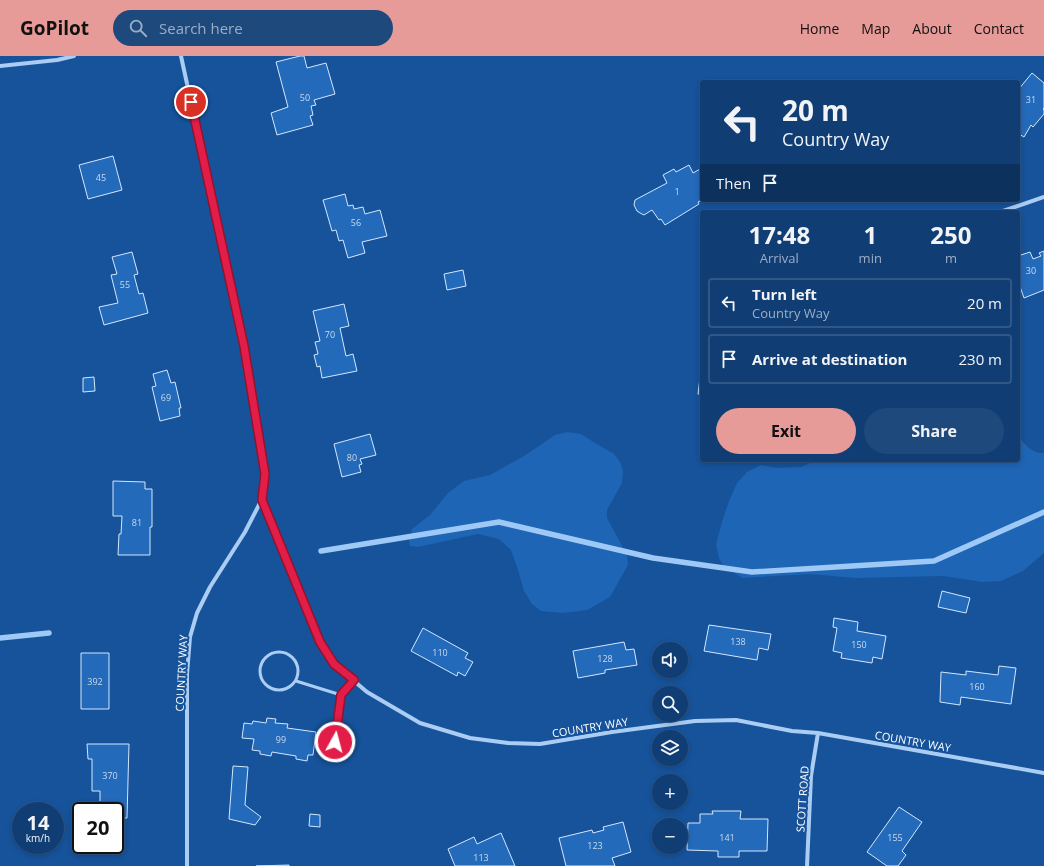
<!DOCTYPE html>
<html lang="en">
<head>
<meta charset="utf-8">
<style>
  :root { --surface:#103e74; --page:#1e497c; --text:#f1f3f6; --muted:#9caec5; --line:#305786; --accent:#e69b98 }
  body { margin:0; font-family:"Open Sans",sans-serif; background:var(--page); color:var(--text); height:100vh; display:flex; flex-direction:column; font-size:15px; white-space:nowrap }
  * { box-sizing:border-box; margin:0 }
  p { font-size:13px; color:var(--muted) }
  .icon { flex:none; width:22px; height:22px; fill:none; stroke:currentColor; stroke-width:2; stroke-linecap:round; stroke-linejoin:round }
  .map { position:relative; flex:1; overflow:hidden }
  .drawer { position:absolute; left:700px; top:154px; width:320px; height:252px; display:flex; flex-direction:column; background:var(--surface); border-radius:4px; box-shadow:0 2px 6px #0003,0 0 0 1px var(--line) }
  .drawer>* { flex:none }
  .banner { position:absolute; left:700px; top:24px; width:320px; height:122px; border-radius:4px; box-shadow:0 2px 6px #0003,0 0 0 1px var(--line); background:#103e74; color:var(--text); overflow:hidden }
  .buttons { position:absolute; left:652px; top:586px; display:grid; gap:8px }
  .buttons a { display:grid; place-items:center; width:36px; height:36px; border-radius:50%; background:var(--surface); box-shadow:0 2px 6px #0003,0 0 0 1px var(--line); font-size:20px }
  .speed { position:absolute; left:12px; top:746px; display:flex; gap:8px; font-size:20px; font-weight:700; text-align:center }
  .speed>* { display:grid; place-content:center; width:52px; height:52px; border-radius:50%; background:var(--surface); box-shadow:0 2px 6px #0003,0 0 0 1px var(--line); line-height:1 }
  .speed small { font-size:10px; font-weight:400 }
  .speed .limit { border:2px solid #111; border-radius:6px; background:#fff; color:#111 }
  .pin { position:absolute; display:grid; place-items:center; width:34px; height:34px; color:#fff; margin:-17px; border:2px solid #fff; border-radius:50%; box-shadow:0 1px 4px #0007 }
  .me { position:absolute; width:44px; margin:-22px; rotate:7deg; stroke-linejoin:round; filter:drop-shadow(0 0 3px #0008) }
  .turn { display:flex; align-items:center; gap:14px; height:84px; padding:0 16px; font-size:18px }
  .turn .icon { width:52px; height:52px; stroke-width:2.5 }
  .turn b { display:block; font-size:28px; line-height:34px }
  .then { display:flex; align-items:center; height:38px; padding:0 16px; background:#0003; gap:8px; font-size:15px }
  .eta { display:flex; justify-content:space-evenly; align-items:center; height:68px; text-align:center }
  .eta b { font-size:24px; font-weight:700; line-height:28px }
  .primary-button { display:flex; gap:8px; margin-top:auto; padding:8px 16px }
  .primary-button a { flex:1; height:46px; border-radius:24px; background:var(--accent); color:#111; font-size:16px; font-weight:700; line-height:46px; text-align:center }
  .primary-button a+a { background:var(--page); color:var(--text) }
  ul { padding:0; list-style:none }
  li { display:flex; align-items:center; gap:12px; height:50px; margin:0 8px 6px; padding:0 8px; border:2px solid var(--line); border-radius:4px }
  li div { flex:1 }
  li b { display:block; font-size:15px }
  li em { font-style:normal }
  header { display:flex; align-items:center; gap:24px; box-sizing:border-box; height:56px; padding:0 20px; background:var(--accent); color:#111 }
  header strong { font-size:19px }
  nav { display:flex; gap:22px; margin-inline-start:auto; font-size:14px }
  .search { width:280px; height:36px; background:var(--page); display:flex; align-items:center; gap:10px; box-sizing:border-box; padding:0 14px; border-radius:22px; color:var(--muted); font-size:15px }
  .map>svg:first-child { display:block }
  .green { fill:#1e65b5 }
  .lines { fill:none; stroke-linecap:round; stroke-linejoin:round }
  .stream { stroke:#9ec8f5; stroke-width:5.5 }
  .building { fill:#246aba; stroke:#d3e7fd }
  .lane { stroke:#abcdf3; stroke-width:3 }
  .street { stroke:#abcdf3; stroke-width:4 }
  .route-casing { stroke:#92132f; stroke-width:10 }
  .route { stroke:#e11d48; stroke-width:7 }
  .labels { text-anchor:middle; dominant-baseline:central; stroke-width:4; stroke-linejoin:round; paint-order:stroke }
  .number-label { font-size:9px; fill:#c8daee }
  .street-label { font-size:11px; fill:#fff; stroke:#16539b }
</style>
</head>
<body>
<header>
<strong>GoPilot</strong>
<div class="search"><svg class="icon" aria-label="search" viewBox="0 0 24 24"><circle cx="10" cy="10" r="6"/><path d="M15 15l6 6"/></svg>Search here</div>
<nav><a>Home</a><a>Map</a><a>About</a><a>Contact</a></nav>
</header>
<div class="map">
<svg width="1044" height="810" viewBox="0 0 1044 810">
  <rect width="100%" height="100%" fill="#16539b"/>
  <path class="green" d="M 567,376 L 581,378 L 595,387 L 614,398 L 620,406 L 623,414 L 622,427 L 607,454 L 607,462 L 627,499 L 628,509 L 610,541 L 587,554 L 563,557 L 541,555 L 532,548 L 524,535 L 518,514 L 511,494 L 499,483 L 478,478 L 418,491 L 410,490 L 409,486 L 412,473 L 430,459 L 448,437 L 464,425 L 490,419 L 524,400 L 555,379 Z
    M 1018,380 C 1025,388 1032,398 1044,397 L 1044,497 L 1023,515 L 1001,525 L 983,526 L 943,520 L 855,522 L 810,518 L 743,522 L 724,511 L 719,502 L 716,489 L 722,466 L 729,445 L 737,427 L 747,416 L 761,409 L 776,412 L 801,411 L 817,404 L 1018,404 Z"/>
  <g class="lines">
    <path class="stream" d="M 321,495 L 499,466 L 653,502 L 752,516 L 934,505 L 1044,456
      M 0,582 L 49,577"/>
  </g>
  <path class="building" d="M 300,0 L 304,0 L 307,12 L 326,7 L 335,38 L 314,44 L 316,49 L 311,50 L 313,59 L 310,60 L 313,69 L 277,79 L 271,57 L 288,51 L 276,6 Z
    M 1032,17 L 1044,27 L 1044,52 L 1043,53 L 1044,54 L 1044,58 L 1033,71 L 1031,69 L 1024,81 L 1019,78 L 1018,79 L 1018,34 Z
    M 113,100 L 122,134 L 88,143 L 79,109 Z
    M 689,109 L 693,117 L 702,112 L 702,144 L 698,146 L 699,148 L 665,169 L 661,163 L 659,164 L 652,154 L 644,159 L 640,157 L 637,155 L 634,149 L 635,144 L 667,127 L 663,119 L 674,113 L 676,116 Z
    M 345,138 L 348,150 L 353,149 L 354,153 L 363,151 L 365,158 L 380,154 L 387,180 L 362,186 L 365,197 L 348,202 L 343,184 L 339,185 L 336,174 L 332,175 L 323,144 Z
    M 1044,195 L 1044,234 L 1024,242 L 1018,225 L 1018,200 L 1030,196 L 1033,203 L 1041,200 L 1039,197 Z
    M 132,196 L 138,218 L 134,219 L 139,238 L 143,237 L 148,257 L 104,269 L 99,251 L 118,247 L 111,219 L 117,218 L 112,201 Z
    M 463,214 L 466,230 L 447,234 L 444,218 Z
    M 344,248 L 349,270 L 340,272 L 346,300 L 353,298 L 357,315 L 322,322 L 320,310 L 317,311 L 314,299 L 318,298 L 315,286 L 320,285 L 313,255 Z
    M 702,306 L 702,339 L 698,338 Z
    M 167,314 L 171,327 L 175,326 L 181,352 L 179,352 L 180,360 L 160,365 L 152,331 L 156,330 L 153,318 Z
    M 94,321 L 95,335 L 83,336 L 83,322 Z
    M 370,378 L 376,399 L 360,403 L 362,408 L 359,409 L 361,416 L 342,421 L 334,388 Z
    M 113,425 L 145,426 L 145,433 L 152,433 L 152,471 L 150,471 L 150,499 L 118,499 L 119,478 L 121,478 L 122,460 L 113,460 Z
    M 942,535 L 970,542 L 966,557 L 938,551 Z
    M 834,562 L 858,566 L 857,575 L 886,580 L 882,603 L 873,601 L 872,607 L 841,602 L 842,597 L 833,595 L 837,572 L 833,571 Z
    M 709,569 L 771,578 L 768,594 L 759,592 L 757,604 L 704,595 Z
    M 423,572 L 468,597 L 465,602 L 473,606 L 465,620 L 458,616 L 457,620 L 411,595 Z
    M 624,586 L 626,594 L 634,593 L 637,609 L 605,614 L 605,617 L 578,622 L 573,595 Z
    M 81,597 L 109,597 L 109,653 L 81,653 Z
    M 999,610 L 1016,612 L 1011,648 L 961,641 L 960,649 L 940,646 L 941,616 L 966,619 L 966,615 L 998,619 Z
    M 267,662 L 276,663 L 275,667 L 288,668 L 287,672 L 316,676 L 313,699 L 308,699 L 307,705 L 296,703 L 296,700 L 272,696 L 271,700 L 260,698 L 260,695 L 252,694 L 254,683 L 242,682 L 244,667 L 252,668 L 253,665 L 266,667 Z
    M 87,688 L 129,688 L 127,762 L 115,762 L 115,755 L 100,755 L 100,735 L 92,735 L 92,703 L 88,703 Z
    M 233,710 L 248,711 L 245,749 L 261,761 L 255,769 L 229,763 Z
    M 899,751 L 922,766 L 902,795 L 906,799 L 898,810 L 887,810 L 867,796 Z
    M 712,755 L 741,755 L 740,763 L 768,763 L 767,795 L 739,795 L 739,801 L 718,801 L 718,795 L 687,794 L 688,767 L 700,767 L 700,758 L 713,758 Z
    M 310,758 L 320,759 L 320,771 L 309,770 Z
    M 623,766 L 631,796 L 612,802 L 615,810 L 566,810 L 559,782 L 592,774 L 593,777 L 604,774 L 603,771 Z
    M 501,777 L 515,810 L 455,810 L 448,793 L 474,781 L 477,788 Z
    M 289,809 L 289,810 L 256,810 Z"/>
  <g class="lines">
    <path class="lane" d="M260 615a19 19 0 1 1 38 0a19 19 0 1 1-38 0Z
      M 296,625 L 341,639 L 354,624
      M 335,685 L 341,639"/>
    <path class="street" d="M 181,0 L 244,290 L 265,418 L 262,443 L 245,476 L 210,531 L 197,557 L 190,581 L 187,618 L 187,810
      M 0,10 L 57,4 L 74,0
      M 1000,156 L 1044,141
      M 262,443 L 320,587 L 334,608 L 367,636 L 420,667 L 470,682 L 508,687 L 540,688 L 612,676 L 695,665 L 736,664 L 792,675 L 818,677 L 1044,717
      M 807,810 L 811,720 L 818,677"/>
  </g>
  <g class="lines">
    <g class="route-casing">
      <path id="route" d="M 191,46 L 244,290 L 265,418 L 262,444 L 320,586 L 334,608 L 354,624 L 341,639 L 335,686"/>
    </g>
    <use href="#route" class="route"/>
  </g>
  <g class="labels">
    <g class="number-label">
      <text x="305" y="41">50</text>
      <text x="1031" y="43">31</text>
      <text x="101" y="121">45</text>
      <text x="677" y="135">1</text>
      <text x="356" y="166">56</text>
      <text x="1031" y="214">30</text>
      <text x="125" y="228">55</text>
      <text x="330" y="278">70</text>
      <text x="166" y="341">69</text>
      <text x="352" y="401">80</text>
      <text x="137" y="466">81</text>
      <text x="738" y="585">138</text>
      <text x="859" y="588">150</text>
      <text x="440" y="596">110</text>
      <text x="605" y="602">128</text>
      <text x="95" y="625">392</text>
      <text x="977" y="630">160</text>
      <text x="281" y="683">99</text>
      <text x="110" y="719">370</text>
      <text x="727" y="781">141</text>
      <text x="895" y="781">155</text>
      <text x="595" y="789">123</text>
      <text x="481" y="801">113</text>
    </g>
    <g class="street-label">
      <text transform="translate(181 617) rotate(-87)">COUNTRY WAY</text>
      <text transform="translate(590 671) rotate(-9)">COUNTRY WAY</text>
      <text transform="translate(913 685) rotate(10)">COUNTRY WAY</text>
      <text transform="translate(802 743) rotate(-86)">SCOTT ROAD</text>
    </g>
  </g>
</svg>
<div class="buttons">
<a><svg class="icon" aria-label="sound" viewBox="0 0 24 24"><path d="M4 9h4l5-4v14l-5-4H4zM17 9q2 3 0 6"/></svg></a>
<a><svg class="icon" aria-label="search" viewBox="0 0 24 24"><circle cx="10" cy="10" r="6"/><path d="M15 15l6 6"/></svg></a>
<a><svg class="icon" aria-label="layers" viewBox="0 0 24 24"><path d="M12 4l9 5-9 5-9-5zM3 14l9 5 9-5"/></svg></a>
<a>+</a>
<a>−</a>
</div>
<div class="speed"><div>14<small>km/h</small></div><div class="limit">20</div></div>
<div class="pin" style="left:191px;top:46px;background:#d93025"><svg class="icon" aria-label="arrive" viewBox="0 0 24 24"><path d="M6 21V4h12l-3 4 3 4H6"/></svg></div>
<svg class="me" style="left:335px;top:686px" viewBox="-20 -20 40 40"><circle r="17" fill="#e11d48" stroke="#fff" stroke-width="3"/><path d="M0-11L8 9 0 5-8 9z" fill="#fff"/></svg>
<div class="banner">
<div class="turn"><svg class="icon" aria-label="left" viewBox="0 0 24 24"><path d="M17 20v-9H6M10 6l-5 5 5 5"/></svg><div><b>20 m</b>Country Way</div></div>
<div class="then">Then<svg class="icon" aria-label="arrive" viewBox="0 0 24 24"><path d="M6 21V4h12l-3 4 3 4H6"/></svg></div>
</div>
<section class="drawer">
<div class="eta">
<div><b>17:48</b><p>Arrival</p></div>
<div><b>1</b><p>min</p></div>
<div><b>250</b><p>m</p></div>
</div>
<ul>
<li><svg class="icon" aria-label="left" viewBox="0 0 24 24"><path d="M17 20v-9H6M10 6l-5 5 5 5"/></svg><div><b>Turn left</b><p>Country Way</p></div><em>20 m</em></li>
<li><svg class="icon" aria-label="arrive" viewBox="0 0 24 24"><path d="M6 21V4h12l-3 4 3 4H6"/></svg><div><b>Arrive at destination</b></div><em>230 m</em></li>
</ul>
<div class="primary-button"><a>Exit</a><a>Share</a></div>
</section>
</div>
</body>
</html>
